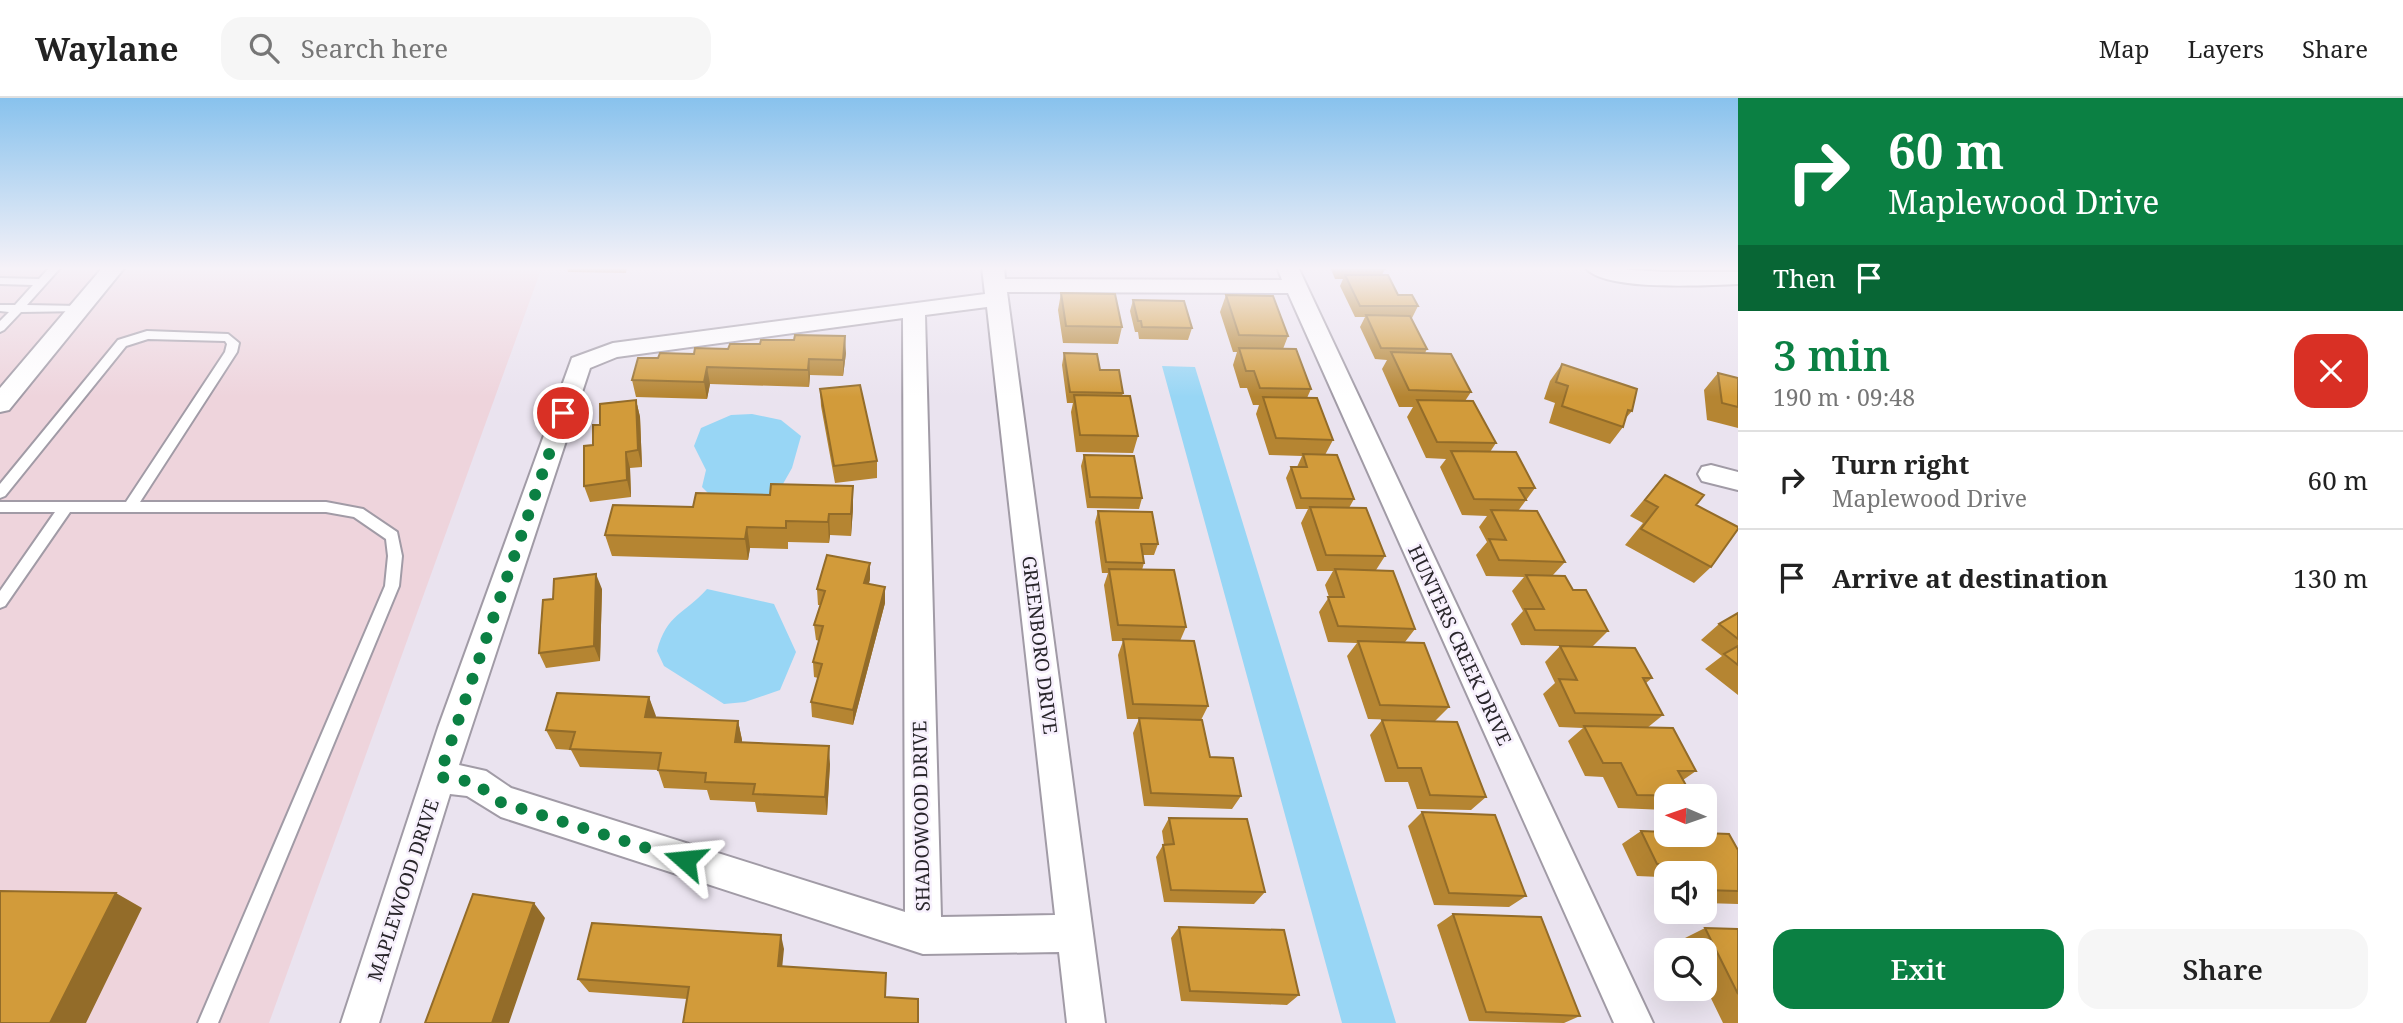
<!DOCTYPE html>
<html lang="en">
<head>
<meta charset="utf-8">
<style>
  :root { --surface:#fff; --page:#f6f6f6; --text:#222; --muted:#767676; --line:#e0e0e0; --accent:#0b8043 }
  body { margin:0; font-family:"Noto Serif",serif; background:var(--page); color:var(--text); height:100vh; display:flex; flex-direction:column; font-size:26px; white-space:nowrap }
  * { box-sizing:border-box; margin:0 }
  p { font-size:23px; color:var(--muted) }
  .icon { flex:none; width:38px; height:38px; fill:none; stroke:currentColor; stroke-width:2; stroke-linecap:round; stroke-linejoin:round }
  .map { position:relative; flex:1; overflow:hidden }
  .details { display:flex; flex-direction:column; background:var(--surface); width:665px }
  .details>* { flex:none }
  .hud { background:#0b8043; color:#fff; overflow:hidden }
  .needle { width:46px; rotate:272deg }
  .fabs { position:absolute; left:1654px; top:686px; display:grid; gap:14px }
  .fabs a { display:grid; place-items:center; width:63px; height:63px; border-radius:14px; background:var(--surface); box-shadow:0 7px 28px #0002; font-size:35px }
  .pin { position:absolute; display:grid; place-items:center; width:60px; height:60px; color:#fff; margin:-30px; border:4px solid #fff; border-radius:50%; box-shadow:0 2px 7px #0007 }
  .me { position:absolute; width:77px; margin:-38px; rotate:288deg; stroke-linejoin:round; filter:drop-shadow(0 0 5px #0008) }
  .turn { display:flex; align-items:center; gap:24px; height:147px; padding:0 35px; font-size:32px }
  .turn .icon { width:91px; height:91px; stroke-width:2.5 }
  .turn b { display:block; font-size:49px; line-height:60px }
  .then { display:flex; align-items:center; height:66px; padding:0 35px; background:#0003; gap:14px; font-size:26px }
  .round { display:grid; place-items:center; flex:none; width:74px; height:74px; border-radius:21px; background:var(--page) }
  .overview { display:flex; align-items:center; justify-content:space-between; height:119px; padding:0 35px }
  h1 { font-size:42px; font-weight:600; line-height:52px; color:var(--accent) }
  .button { display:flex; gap:14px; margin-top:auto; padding:14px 35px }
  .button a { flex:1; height:80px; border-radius:21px; background:var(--accent); color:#fff; font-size:28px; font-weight:600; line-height:80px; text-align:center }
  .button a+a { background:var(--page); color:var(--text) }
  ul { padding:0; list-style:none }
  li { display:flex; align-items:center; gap:21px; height:98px; padding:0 35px; border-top:2px solid var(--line) }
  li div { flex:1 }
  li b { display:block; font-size:26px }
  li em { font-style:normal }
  header { display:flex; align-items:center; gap:42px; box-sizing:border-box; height:98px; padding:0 35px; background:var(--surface); border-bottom:2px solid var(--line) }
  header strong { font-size:33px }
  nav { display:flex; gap:38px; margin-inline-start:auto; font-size:24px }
  .search { width:490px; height:63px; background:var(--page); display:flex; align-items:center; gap:18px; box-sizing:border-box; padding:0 24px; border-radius:21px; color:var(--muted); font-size:26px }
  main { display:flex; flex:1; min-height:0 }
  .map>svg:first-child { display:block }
  .industrial { fill:#eed4dc }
  .water { fill:#98d6f5 }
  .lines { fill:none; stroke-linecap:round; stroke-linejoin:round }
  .service-casing { stroke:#a19ba6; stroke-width:4 }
  .minor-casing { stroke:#a19ba6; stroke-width:4 }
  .service { fill:#fff; fill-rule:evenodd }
  .minor { fill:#fff; fill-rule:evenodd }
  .wall { fill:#b58532 }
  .shaded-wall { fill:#936c29 }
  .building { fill:#d29b3a; stroke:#936c29; stroke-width:2 }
  .route { stroke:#0b8043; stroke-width:12; stroke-dasharray:0 21.6 }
  .labels { text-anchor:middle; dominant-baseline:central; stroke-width:5; stroke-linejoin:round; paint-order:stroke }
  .street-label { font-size:19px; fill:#29262b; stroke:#f7f0fd }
</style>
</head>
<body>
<header>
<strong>Waylane</strong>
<div class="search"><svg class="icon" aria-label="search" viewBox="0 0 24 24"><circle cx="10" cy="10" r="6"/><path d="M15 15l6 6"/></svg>Search here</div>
<nav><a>Map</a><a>Layers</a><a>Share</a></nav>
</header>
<main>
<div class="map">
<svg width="1738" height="925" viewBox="0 0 1738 925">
  <rect width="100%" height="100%" fill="#eae3ef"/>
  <path class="industrial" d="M 0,169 L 542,169 L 269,925 L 0,925 Z"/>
  <path class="water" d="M 1162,268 L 1195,269 L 1396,925 L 1342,925 Z
    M 752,316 L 781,322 L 801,338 L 792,370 L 775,400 L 712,399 L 702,389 L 706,372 L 694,348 L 701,330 L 731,317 Z
    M 707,491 L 774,506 L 796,554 L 780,592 L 745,604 L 724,606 L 664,568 L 657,553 C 667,515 684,517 707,491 Z"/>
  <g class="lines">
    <g class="service-casing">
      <path id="service" d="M 50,169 L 61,169 L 27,207 L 80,208 L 84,209 L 84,213 L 21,214 L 4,232 L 0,234 L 0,223 L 9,214 L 0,213 L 0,207 L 15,207 L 33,187 L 0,186 L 0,180 L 39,181 Z
        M 147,233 L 228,236 L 239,245 L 237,254 L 140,404 L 326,404 L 363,411 L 397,434 L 402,458 L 399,488 L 218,925 L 198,925 L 385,488 L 388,458 L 386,441 L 354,419 L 326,414 L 70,414 L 5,508 L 0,510 L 0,493 L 55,414 L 0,414 L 0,404 L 126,404 L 225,254 L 227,246 L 225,243 L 148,241 L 126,248 L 5,398 L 0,400 L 0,386 L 118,242 Z"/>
    </g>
    <g class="minor-casing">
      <path id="minor" d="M 103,169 L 125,169 L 9,312 L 0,314 L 0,290 Z
        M 982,169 L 1004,169 L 1005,181 L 1282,182 L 1277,169 L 1298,169 L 1653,925 L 1614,925 L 1288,195 L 1007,194 L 1105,925 L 1067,925 L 1059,854 L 923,856 L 501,719 L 467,698 L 450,696 L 379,925 L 341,925 L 438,630 L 572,260 L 613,245 L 985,196 ZM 987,209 L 1055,817 L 941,819 L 925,217 ZM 903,220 L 905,814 L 511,690 L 486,673 L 459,667 L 590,270 L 617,259 Z
        M 1585,169 L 1664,174 L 1738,174 L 1738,186 C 1707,187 1603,194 1585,169 Z
        M 1711,367 L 1738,374 L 1738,392 L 1702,383 L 1698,376 L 1702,369 Z"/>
    </g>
    <use href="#service" class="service"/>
    <use href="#minor" class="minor"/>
  </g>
  <path class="wall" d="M 567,169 L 627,169 L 626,175 L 568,174 Z
    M 1330,169 L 1385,169 L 1385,171 L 1382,177 L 1398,197 L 1418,208 L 1412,220 L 1411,220 L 1427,251 L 1425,255 L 1471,294 L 1465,303 L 1496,345 L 1490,354 L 1535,390 L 1518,413 L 1565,464 L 1553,477 L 1573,492 L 1608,533 L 1592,549 L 1521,547 L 1511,526 L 1523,513 L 1512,493 L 1524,479 L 1486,478 L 1476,457 L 1487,444 L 1479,429 L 1487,418 L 1462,417 L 1440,369 L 1446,361 L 1426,360 L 1407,319 L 1413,309 L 1399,309 L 1382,271 L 1387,262 L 1375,261 L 1360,229 L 1365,219 L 1355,219 L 1340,188 L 1343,181 L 1335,181 Z
    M 1061,195 L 1122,229 L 1118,246 L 1063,245 L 1058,212 Z
    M 1226,197 L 1288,238 L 1283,251 L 1311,291 L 1307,300 L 1333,342 L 1325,357 L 1354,401 L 1349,410 L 1385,458 L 1376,472 L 1415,531 L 1405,544 L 1449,609 L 1435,623 L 1368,621 L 1347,558 L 1357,545 L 1328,544 L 1319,514 L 1329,499 L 1325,487 L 1333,473 L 1317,473 L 1301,425 L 1308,411 L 1296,411 L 1286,380 L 1291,369 L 1297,369 L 1302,358 L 1269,357 L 1256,316 L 1259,307 L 1253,307 L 1247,290 L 1240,290 L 1233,267 L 1237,254 L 1233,254 L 1220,214 Z
    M 1133,202 L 1192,230 L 1188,242 L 1139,241 L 1138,234 L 1135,234 L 1130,213 Z
    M 846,255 L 843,278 L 810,277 L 809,289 L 710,286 L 707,301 L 636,299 L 632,282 L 658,260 Z
    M 1064,255 L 1100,272 L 1123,295 L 1122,298 L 1138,338 L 1133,355 L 1076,354 L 1071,314 L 1073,305 L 1067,305 L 1062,267 Z
    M 1562,266 L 1632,313 L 1625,321 L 1623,329 L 1610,346 L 1549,325 L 1555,305 L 1544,301 L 1550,283 Z
    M 1718,275 L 1738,280 L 1738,330 L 1707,322 L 1704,292 Z
    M 820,291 L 877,363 L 877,380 L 835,385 L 821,308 Z
    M 636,302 L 640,319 L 642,369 L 630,370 L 631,399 L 590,404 L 584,388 L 593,347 L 600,327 Z
    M 1084,357 L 1142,400 L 1139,411 L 1087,410 L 1081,368 Z
    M 1665,377 L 1696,407 L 1711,469 L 1694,485 L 1625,447 L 1643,425 L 1630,418 Z
    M 693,409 L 853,410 L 851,438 L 830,437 L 829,445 L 788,444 L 788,451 L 750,450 L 748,462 L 612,458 L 605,437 Z
    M 1098,413 L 1158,446 L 1154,457 L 1143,457 L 1144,465 L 1142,472 L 1186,529 L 1180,543 L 1208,608 L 1201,622 L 1210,659 L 1241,698 L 1232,711 L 1144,708 L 1133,635 L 1139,621 L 1127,621 L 1118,557 L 1123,543 L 1112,543 L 1104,487 L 1108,475 L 1102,475 L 1095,424 Z
    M 870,465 L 870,481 L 869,486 L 885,505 L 853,627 L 812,619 L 811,604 L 818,580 L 814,579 L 813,564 L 819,543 L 816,542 L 814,527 L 820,507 L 818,507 L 817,491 Z
    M 602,491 L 600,563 L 546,570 L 539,555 Z
    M 1738,515 L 1738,597 L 1705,571 L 1722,558 L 1701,542 L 1719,526 Z
    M 1560,548 L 1652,580 L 1646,585 L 1663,617 L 1647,630 L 1696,673 L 1683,682 L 1666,698 L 1666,712 L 1618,710 L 1603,679 L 1585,678 L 1568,643 L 1583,630 L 1559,629 L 1543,596 L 1555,585 L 1545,564 Z
    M 649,599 L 655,620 L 738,623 L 742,642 L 742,645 L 830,666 L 827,717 L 757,714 L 755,704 L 710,702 L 707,692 L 664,690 L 658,672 L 580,669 L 571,652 L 556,651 L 546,632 Z
    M 1382,622 L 1486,699 L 1471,712 L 1417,711 L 1408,684 L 1385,684 L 1370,637 Z
    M 1422,714 L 1526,798 L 1509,809 L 1434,807 L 1408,728 Z
    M 1169,720 L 1265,794 L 1254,806 L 1164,804 L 1156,759 L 1163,747 L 1164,747 L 1162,733 Z
    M 1641,733 L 1738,752 L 1738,806 L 1704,805 L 1704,775 L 1666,775 L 1666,790 L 1660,779 L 1637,778 L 1622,746 Z
    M 1453,816 L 1580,918 L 1564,925 L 1469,923 L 1437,827 Z
    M 1179,829 L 1299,897 L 1287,907 L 1181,903 L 1171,840 Z
    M 1705,830 L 1738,831 L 1738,925 L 1723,925 L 1704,886 L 1704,852 L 1688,852 L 1683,841 Z
    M 784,851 L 687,901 L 589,894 L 578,881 Z"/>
  <path class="shaded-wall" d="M 845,238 L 846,255 L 843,278 L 843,262 Z
    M 809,261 L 810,277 L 809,289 L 808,272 Z
    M 707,269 L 710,286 L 707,301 L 704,284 Z
    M 636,302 L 640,319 L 642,369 L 638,352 Z
    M 626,354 L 630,370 L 631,399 L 627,382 Z
    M 853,388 L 853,410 L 851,438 L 851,416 Z
    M 829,416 L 830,437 L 829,445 L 828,424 Z
    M 747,429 L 750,450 L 748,462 L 745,441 Z
    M 870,465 L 870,481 L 864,501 L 864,485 Z
    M 596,476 L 602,491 L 600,563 L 594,548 Z
    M 885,489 L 885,505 L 853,627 L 853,612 Z
    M 649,599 L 656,618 L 651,638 L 645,619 Z
    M 738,623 L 742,642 L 739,663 L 735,644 Z
    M 829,648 L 830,666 L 827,717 L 825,699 Z
    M 116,795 L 142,810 L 86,925 L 50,925 Z
    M 534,805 L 545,820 L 509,925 L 492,925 Z
    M 781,837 L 784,851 L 781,881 L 778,868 Z"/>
  <path class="building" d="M 1340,169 L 1385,169 L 1385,171 L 1340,170 Z
    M 1345,177 L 1388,177 L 1398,197 L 1412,197 L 1418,208 L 1360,208 Z
    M 1061,195 L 1115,196 L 1122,229 L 1066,228 Z
    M 1226,197 L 1273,198 L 1288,238 L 1239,237 Z
    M 1133,202 L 1184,203 L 1192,230 L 1142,229 L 1141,223 L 1138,223 Z
    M 1366,217 L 1410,218 L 1427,251 L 1381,250 Z
    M 795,237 L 845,238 L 843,262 L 809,261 L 808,272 L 707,269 L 704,284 L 632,282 L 638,260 L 658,260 L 660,255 L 694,256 L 695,250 L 728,251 L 730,246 L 760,246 L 761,242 L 794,242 Z
    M 1239,250 L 1296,251 L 1311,291 L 1260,290 L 1254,273 L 1246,273 Z
    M 1391,254 L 1451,256 L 1471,294 L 1409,292 Z
    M 1064,255 L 1097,256 L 1100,272 L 1119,272 L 1123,295 L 1070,294 Z
    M 1562,266 L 1637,291 L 1632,313 L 1628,312 L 1623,329 L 1562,308 L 1568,288 L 1556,284 Z
    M 1718,275 L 1738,280 L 1738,309 L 1722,305 Z
    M 860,287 L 877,363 L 834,368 L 820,291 Z
    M 1074,297 L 1130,298 L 1138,338 L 1080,337 Z
    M 1263,299 L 1317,300 L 1333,342 L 1276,340 Z
    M 636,302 L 638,352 L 626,354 L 627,382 L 584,388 L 584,348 L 593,347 L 593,327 L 600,327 L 600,306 Z
    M 1417,302 L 1473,303 L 1496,345 L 1437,344 Z
    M 1451,353 L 1516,354 L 1535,390 L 1519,390 L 1526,402 L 1474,401 Z
    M 1303,356 L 1337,357 L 1354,401 L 1301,400 L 1291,369 L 1307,369 Z
    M 1084,357 L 1134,358 L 1142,400 L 1090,399 Z
    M 1665,377 L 1704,397 L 1696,407 L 1738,429 L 1738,431 L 1711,469 L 1641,431 L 1658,409 L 1645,402 Z
    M 771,386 L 853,388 L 851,416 L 829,416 L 828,424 L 786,423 L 786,430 L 747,429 L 745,441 L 605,437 L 613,407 L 693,409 L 696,395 L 770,397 Z
    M 1310,409 L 1366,410 L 1385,458 L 1326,457 Z
    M 1491,412 L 1537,413 L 1565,464 L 1499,462 L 1489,441 L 1506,442 Z
    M 1098,413 L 1152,414 L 1158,446 L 1141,446 L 1144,465 L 1106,464 Z
    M 827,457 L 870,465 L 864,485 L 885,489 L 853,612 L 811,604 L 822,566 L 813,564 L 823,528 L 814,527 L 825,493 L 817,491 Z
    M 1109,471 L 1174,472 L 1186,529 L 1118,527 Z
    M 1335,471 L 1393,473 L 1415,531 L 1338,528 L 1328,499 L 1344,499 Z
    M 596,476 L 594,548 L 539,555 L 543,502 L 553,501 L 554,481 Z
    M 1526,477 L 1565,478 L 1573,492 L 1586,492 L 1608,533 L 1535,532 L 1525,511 L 1544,511 Z
    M 1738,515 L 1738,541 L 1719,526 Z
    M 1123,541 L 1194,543 L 1208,608 L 1133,606 Z
    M 1358,543 L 1424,545 L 1449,609 L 1380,607 Z
    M 1560,548 L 1635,550 L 1652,580 L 1643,580 L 1663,617 L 1575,615 L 1559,581 L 1577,582 Z
    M 1738,548 L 1738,567 L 1724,556 Z
    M 557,595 L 649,599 L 645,619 L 738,623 L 735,644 L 829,648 L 825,699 L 753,696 L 755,686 L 705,684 L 706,675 L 658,672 L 661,655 L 570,651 L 575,634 L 546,632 Z
    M 1139,620 L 1202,622 L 1210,659 L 1233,660 L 1241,698 L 1151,695 Z
    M 1382,622 L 1457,624 L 1486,699 L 1430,697 L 1421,670 L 1398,670 Z
    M 1584,628 L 1673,630 L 1696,673 L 1678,673 L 1692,698 L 1637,697 L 1621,665 L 1603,665 Z
    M 1422,714 L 1495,717 L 1526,798 L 1449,795 Z
    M 1169,720 L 1247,721 L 1265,794 L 1171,792 L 1163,747 L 1174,746 Z
    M 1641,733 L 1666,734 L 1666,737 L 1704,737 L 1704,735 L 1729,736 L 1738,752 L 1738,793 L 1704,792 L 1704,775 L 1686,775 L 1681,766 L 1657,766 Z
    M 0,793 L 116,795 L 50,925 L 0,925 Z
    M 473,796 L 534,805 L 492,925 L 425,925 Z
    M 1453,816 L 1541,819 L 1580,918 L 1486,914 Z
    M 592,825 L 781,837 L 778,868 L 886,875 L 885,899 L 918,901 L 918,925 L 683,925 L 689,889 L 578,881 Z
    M 1179,829 L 1284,832 L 1299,897 L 1190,893 Z
    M 1705,830 L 1738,831 L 1738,896 Z"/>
  <linearGradient id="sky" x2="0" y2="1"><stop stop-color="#88c2ed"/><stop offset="0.57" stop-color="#f6f2f8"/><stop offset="1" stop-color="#f6f2f8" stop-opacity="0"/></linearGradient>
  <rect width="1738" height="299" fill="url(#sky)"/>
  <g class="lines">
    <path class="route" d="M 563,315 L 439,679 L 474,684 L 500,704 L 685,762"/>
  </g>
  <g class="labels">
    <g class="street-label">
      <text transform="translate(1040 547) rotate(83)">GREENBORO DRIVE</text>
      <text transform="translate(1460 547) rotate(65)">HUNTERS CREEK DRIVE</text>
      <text transform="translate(921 718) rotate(-91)">SHADOWOOD DRIVE</text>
      <text transform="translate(403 792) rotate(-72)">MAPLEWOOD DRIVE</text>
    </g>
  </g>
</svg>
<div class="fabs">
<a><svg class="needle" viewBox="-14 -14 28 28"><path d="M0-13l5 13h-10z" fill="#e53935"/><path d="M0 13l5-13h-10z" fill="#767676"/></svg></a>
<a><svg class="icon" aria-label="sound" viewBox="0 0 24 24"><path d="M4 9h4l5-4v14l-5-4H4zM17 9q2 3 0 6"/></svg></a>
<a><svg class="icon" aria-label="search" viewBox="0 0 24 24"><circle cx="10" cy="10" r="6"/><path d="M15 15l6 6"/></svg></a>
</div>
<div class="pin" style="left:563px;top:315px;background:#d93025"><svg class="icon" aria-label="arrive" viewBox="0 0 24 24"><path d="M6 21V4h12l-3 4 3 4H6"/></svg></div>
<svg class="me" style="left:685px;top:762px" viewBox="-20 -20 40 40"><path d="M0-17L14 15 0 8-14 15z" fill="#0b8043" stroke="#fff" stroke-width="4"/></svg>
</div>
<section class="details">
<div class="hud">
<div class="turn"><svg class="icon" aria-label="right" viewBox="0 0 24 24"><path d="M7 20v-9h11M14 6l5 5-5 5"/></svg><div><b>60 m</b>Maplewood Drive</div></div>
<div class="then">Then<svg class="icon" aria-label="arrive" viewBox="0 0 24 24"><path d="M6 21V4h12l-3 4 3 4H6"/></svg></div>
</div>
<div class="overview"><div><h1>3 min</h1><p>190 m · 09:48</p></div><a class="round" style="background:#d93025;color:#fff"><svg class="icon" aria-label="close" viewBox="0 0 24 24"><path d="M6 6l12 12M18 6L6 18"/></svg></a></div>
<ul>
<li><svg class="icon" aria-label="right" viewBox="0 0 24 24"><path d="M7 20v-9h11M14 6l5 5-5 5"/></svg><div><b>Turn right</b><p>Maplewood Drive</p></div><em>60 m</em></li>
<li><svg class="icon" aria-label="arrive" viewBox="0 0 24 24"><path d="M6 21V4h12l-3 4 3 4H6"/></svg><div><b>Arrive at destination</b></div><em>130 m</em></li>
</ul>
<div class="button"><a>Exit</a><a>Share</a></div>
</section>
</main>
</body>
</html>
